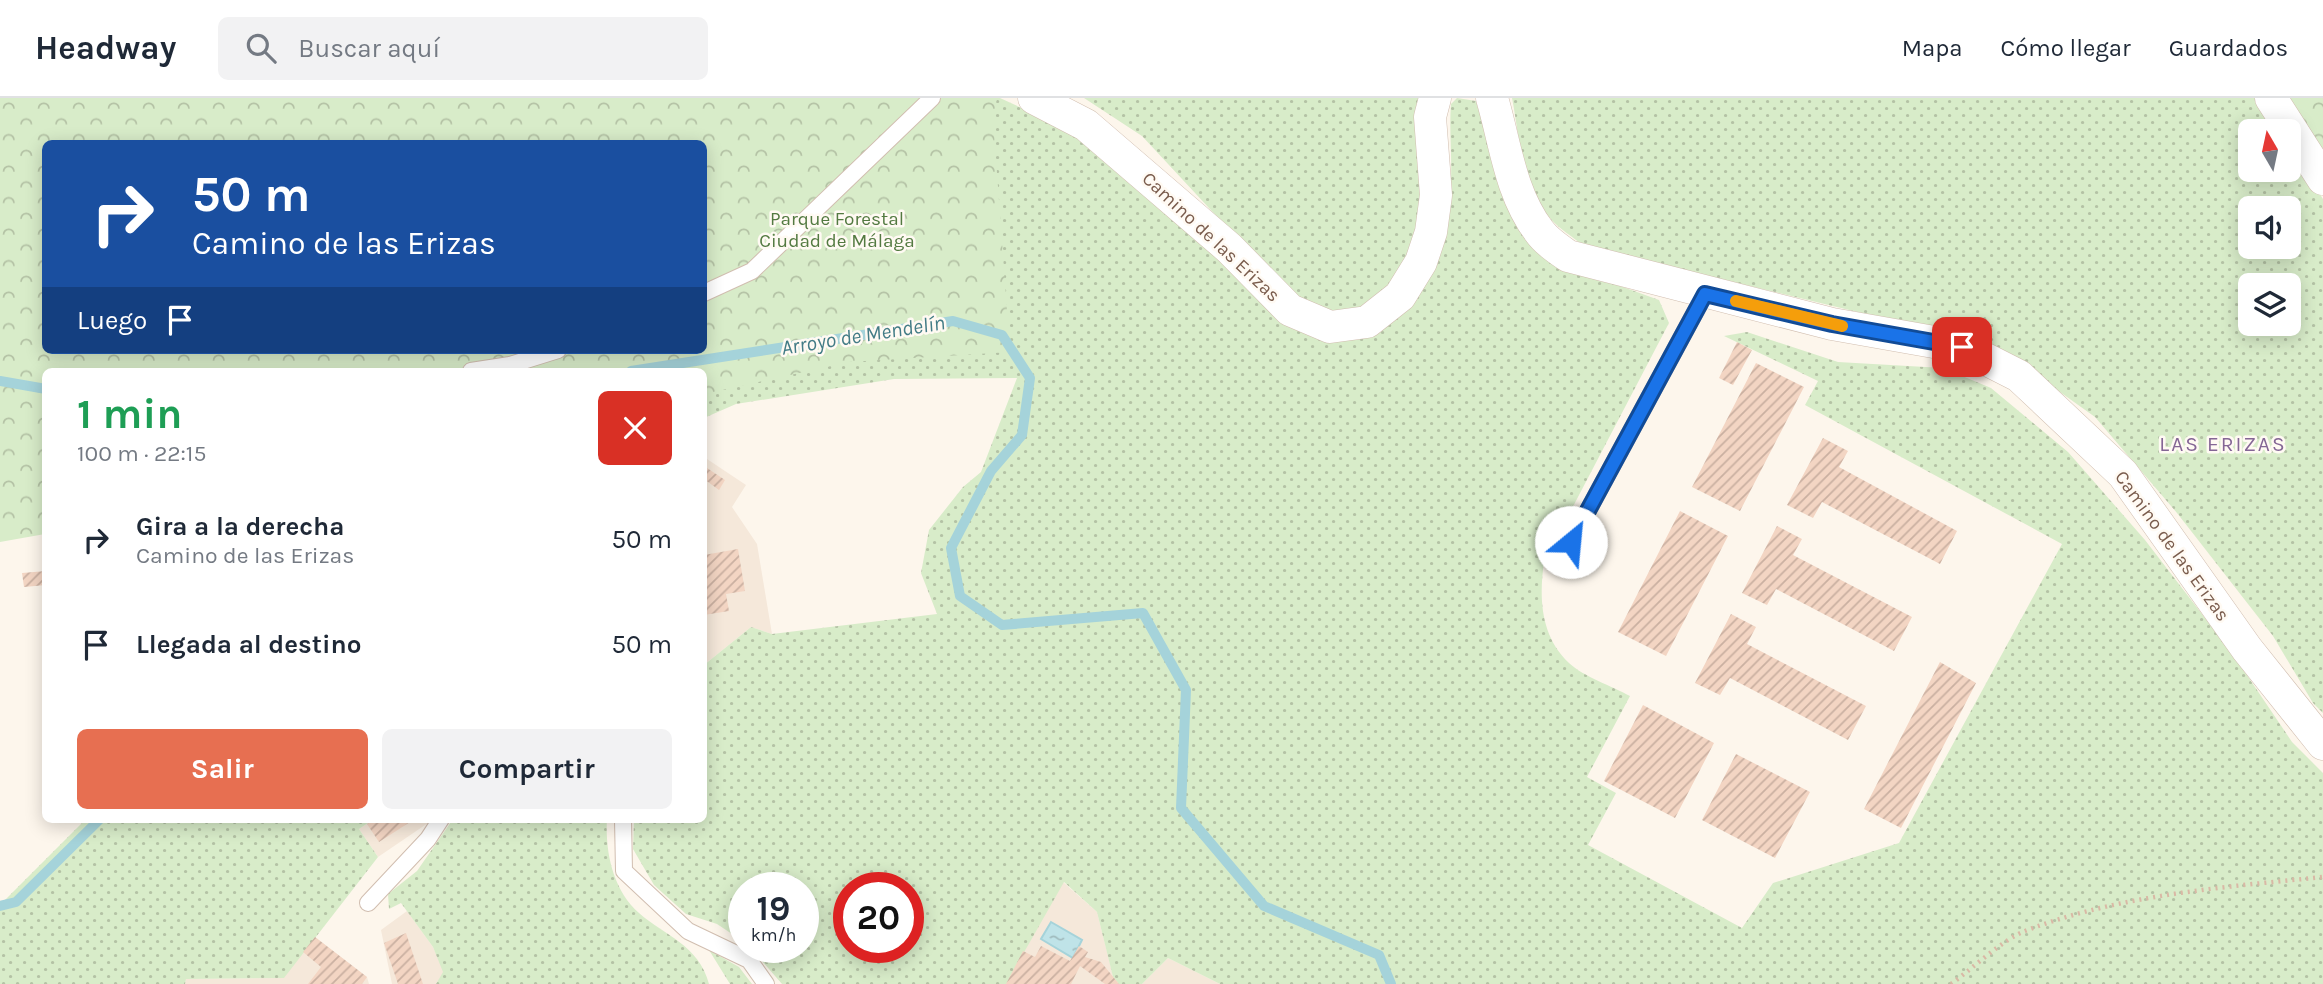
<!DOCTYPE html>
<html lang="es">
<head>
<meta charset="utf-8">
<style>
  :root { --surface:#fff; --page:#f2f2f3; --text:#1f2937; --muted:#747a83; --line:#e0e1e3; --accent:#e76f51 }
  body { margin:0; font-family:Karla,sans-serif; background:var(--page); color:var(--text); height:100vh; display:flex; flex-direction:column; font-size:26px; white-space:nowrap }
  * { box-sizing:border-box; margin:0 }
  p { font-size:23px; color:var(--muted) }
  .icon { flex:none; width:38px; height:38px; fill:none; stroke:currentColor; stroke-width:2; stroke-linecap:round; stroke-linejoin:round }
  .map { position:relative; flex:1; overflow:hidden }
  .sheet { position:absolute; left:42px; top:270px; width:665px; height:455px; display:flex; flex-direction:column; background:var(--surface); border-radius:10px; box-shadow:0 4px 18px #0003 }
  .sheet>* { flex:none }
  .banner { position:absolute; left:42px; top:42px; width:665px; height:214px; border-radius:10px; box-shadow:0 4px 18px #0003; background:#1a4fa0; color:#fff; overflow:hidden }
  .needle { width:46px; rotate:351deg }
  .controls { position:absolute; left:2238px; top:21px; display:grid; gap:14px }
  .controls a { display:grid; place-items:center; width:63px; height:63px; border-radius:10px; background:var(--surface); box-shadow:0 4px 18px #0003; font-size:35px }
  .speed { position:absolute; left:728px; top:774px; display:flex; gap:14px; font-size:35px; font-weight:700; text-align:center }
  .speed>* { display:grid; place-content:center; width:91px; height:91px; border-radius:50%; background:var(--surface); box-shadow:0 4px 18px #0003; line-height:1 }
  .speed small { font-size:18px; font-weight:400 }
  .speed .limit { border:10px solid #d22; background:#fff; color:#111 }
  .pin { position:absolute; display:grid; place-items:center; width:60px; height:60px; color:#fff; margin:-30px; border-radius:14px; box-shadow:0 4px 10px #0006 }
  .me { position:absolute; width:77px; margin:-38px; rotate:28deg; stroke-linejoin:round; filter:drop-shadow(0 0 5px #0008) }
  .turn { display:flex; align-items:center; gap:24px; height:147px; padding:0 35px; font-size:32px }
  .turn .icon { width:91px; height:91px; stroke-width:2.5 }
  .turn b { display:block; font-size:49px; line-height:60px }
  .then { display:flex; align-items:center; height:66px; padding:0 35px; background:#0003; gap:14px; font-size:26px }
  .round { display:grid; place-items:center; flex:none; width:74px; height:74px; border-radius:10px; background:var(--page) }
  .head { display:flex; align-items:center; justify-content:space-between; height:119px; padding:0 35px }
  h1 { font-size:42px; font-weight:700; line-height:52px; color:#1e9e55 }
  .cta { display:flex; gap:14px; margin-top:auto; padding:14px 35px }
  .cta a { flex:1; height:80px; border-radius:10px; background:var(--accent); color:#fff; font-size:28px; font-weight:700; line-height:80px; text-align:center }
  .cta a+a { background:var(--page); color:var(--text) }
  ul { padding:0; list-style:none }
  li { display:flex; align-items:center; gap:21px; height:105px; padding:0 35px }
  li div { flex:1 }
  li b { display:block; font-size:26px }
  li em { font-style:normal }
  header { display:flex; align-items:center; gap:42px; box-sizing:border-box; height:98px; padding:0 35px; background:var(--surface); border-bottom:2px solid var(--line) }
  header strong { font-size:33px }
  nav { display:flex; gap:38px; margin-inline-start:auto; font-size:24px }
  .search { width:490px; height:63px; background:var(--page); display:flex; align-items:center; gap:18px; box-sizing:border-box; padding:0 24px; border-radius:10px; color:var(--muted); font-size:26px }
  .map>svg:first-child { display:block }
  .residential { fill:#f5e8da }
  .grass { fill:url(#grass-dots); fill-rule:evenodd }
  .park { fill:url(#park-crowns); fill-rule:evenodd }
  .water { fill:url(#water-ripples); stroke:#a5d3da; stroke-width:2 }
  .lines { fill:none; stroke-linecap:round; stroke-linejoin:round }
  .stream { stroke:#a5d3da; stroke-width:10 }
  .building { fill:url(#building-hatch) }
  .lane-casing { stroke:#d1beb0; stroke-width:18 }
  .street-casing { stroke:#d1beb0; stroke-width:33 }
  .path { stroke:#d9b8a5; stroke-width:4.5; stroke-dasharray:2 5; stroke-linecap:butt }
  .lane { stroke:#fff; stroke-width:16 }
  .street { stroke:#fff; stroke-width:32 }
  .route-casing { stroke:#114b97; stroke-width:18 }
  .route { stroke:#1a73e8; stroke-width:12 }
  .slow { stroke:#f59e0b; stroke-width:12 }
  .labels { text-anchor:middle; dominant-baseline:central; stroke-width:5; stroke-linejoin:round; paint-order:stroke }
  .park-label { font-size:19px; fill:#537a41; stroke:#fffaf3 }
  .street-label { font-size:19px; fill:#7a5c4d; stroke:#fffaf3 }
  .water-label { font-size:21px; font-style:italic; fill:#437c86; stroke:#fffaf3 }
  .neighbourhood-label { font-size:21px; letter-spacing:2px; fill:#846695; stroke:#fffaf3 }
</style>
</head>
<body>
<header>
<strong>Headway</strong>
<div class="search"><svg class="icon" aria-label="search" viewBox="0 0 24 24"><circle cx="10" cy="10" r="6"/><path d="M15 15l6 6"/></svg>Buscar aquí</div>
<nav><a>Mapa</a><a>Cómo llegar</a><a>Guardados</a></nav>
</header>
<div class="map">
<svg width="2323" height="886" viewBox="0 0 2323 886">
  <defs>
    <pattern id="grass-dots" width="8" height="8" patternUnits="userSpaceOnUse" patternTransform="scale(1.75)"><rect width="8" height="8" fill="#d8ecc9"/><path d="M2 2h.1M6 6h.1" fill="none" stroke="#b4c2a5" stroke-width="1.8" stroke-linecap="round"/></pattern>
    <pattern id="park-crowns" width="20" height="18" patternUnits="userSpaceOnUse" patternTransform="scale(1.75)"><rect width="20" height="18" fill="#d8ecc9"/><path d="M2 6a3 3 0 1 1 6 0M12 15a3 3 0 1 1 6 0" fill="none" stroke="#b4c2a5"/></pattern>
    <pattern id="water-ripples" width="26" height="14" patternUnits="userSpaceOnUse" patternTransform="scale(1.75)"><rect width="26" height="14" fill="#bfe3e8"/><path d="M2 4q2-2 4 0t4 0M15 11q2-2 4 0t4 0" fill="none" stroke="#a0bbbe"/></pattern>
    <pattern id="building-hatch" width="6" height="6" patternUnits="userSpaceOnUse" patternTransform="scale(1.75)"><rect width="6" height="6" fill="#f3d5c3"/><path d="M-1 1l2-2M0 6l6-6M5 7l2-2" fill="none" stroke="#cab0a1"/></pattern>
  </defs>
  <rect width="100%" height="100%" fill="#fdf6ec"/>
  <path class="residential" d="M 704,359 L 746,387 L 732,409 L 757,446 L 772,536 L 751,529 L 704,567 Z
    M 374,721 L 425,721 L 428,725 L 378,759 L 359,731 Z
    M 1063,784 L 1097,814 L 1113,878 L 1119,886 L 1006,886 Z
    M 407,813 L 433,849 L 444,874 L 436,886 L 392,886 L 381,832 Z
    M 315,839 L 367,879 L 369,886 L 185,886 L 186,881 L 283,880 Z
    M 1168,860 L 1220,886 L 1142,886 Z"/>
  <path class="grass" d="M 959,0 L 1000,0 L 1054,25 L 1136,75 L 1323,240 C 1334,240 1350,243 1361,241 C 1418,227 1450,134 1451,81 C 1452,56 1449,31 1451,6 L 1457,0 L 1476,3 L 1499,82 L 1598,180 L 1659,202 L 1669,225 L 1544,464 C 1539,499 1540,538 1569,565 C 1584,579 1612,588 1630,598 L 1587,679 L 1616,695 L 1588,747 L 1742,830 L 1773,785 L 1899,745 L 2062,446 L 1805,307 L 1818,283 L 1724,238 L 1747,234 L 1838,264 L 1943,270 L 1991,290 L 2068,354 L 2145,442 L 2232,555 L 2292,644 L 2323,675 L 2323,886 L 1220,886 L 1168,860 L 1142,886 L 1119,886 L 1113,879 L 1097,814 L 1064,784 L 1006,886 L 782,886 L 750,849 L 803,849 L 803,789 L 744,789 L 744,844 L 717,826 L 686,816 L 654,787 L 633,751 L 634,721 L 704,721 L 704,567 L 751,529 L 772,536 L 937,516 L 921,475 L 929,432 L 963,389 L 981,374 L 1017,280 L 894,281 L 736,306 L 704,320 L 704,252 ZM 849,789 L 908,789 L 908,849 L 849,849 Z
    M 1084,0 L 1419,0 L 1426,67 L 1414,142 L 1392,190 L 1358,212 L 1321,215 L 1289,196 L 1142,38 Z
    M 1512,0 L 2256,0 L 2278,33 L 2250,33 L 2250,72 L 2289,72 L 2289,49 L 2323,101 L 2323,615 L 2313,605 L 2273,538 L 2177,415 L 2095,319 L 1994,247 L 1584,148 C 1573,139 1559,131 1550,120 C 1520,87 1520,40 1512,0 ZM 2250,110 L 2289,110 L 2289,149 L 2250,149 ZM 2250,187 L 2289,187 L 2289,226 L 2250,226 Z
    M 86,721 L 374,721 L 359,731 L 378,759 L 284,880 L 186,881 L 185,886 L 0,886 L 0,804 L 4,803 Z
    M 453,721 L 607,721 C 605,754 613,792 639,815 C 665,838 699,847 709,886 L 436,886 L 443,874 L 433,849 L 401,805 L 389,811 L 388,796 L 417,773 Z
    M 709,852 L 739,869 L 752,886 L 730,886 Z"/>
  <path class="park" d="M 0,0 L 997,0 L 993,20 L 1010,254 L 849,264 L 704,296 L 704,273 L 46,273 L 45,436 L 0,444 ZM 46,46 L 704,46 L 704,252 L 46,252 Z
    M 2288,0 L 2323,0 L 2323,55 Z"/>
  <path class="water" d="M 1051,824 L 1082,842 L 1073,860 L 1041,841 Z"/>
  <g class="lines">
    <path class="stream" d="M 631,273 L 953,223 L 1002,237 L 1030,280 L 1022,337 L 991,373 L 951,450 L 960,498 L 1002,527 L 1143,515 L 1186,592 L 1181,710 L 1264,808 L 1379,857 L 1391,886
      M 0,283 L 46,291
      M 0,808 L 16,804 L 100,721"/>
  </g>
  <path class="building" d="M 1737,244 L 1752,252 L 1733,287 L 1719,280 Z
    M 1756,265 L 1804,289 L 1740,413 L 1692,389 Z
    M 1823,340 L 1848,353 L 1839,369 L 1957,433 L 1940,466 L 1822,404 L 1813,420 L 1787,407 Z
    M 704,368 L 725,382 L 719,392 L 704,381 Z
    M 1680,413 L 1728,438 L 1666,558 L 1618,534 Z
    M 1777,428 L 1802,441 L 1793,457 L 1912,519 L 1894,553 L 1776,491 L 1767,507 L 1742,495 Z
    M 738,451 L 745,493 L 726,496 L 729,513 L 704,517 L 704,457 Z
    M 46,473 L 46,487 L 24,489 L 22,475 Z
    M 1731,516 L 1756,529 L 1747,546 L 1866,608 L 1848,642 L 1730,580 L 1720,597 L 1695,585 Z
    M 1940,564 L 1976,585 L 1901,730 L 1864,711 Z
    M 1643,607 L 1714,645 L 1675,720 L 1604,683 Z
    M 1736,656 L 1810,694 L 1775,760 L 1702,722 Z
    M 374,721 L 407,721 L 410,724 L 379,744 L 367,726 Z
    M 406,835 L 423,886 L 398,886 L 384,845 Z
    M 315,839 L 367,879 L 362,886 L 308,886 L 321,869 L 303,854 Z
    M 1041,848 L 1070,863 L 1079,848 L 1088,854 L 1085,859 L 1101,864 L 1119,886 L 1105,886 L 1080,868 L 1071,886 L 1006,886 L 1023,853 L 1035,859 Z"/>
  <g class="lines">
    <g class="lane-casing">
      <path id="lane" d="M 704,195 L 752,173 L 932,0
        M 471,273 L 510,267 L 558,252
        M 1571,444 L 1705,196
        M 623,721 L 624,773 L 688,833 L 749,862 L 766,886
        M 368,805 L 428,741 L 441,721"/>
    </g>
    <g class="street-casing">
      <path id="street" d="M 1034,0 L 1086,27 L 1229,150 L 1290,212 L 1330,229 L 1367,224 L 1400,198 L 1421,164 L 1431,134 L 1436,97 L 1430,19 L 1435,0
        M 1492,0 C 1505,44 1510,95 1539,133 C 1546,143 1558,151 1568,158 L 1832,226 L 1962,249 L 2019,278 L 2123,376 L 2247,551 L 2323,646
        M 2271,0 L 2323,81"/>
    </g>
    <path class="path" d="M 1951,886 C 1972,871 2002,842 2025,833 C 2118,797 2224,789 2323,779"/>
    <use href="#lane" class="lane"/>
    <use href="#street" class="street"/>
  </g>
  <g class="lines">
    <g class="route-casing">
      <path id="route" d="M 1571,444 L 1705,196 L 1832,226 L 1962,249"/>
    </g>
    <use href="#route" class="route"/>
    <path class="slow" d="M 1736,203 L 1842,228"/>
  </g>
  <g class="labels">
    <g class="park-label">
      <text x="837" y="121">Parque Forestal<tspan x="837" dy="22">Ciudad de Málaga</tspan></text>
    </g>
    <g class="street-label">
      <text transform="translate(1211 139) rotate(43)">Camino de las Erizas</text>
      <text transform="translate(2172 448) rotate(54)">Camino de las Erizas</text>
    </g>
    <g class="water-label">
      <text transform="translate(863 237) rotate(-9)">Arroyo de Mendelín</text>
    </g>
    <g class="neighbourhood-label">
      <text x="2223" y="346">LAS ERIZAS</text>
    </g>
  </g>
</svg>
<div class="controls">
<a><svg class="needle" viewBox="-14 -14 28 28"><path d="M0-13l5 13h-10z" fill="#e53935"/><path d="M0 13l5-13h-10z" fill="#747a83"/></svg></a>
<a><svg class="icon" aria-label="sound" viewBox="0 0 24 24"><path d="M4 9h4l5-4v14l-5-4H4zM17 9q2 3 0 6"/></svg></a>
<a><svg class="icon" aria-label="layers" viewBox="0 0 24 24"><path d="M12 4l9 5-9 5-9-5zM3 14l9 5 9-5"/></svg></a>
</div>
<div class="speed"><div>19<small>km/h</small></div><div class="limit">20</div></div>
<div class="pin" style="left:1962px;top:249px;background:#d93025"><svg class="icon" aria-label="arrive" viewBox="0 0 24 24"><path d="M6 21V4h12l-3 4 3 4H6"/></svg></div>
<svg class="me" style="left:1571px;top:444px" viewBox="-20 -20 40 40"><circle r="19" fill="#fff"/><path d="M0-13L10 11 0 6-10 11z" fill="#1a73e8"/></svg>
<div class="banner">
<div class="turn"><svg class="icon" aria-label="right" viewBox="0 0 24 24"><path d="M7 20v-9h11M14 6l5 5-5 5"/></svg><div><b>50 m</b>Camino de las Erizas</div></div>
<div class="then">Luego<svg class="icon" aria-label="arrive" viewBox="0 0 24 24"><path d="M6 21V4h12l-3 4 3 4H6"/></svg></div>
</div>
<section class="sheet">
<div class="head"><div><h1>1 min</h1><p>100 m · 22:15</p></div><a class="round" style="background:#d93025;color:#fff"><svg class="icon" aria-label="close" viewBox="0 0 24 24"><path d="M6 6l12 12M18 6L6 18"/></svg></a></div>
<ul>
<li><svg class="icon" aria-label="right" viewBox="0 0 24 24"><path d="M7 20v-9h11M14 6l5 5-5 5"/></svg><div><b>Gira a la derecha</b><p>Camino de las Erizas</p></div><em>50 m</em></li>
<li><svg class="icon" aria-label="arrive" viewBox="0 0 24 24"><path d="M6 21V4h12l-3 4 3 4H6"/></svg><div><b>Llegada al destino</b></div><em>50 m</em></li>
</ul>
<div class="cta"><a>Salir</a><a>Compartir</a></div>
</section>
</div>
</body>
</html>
